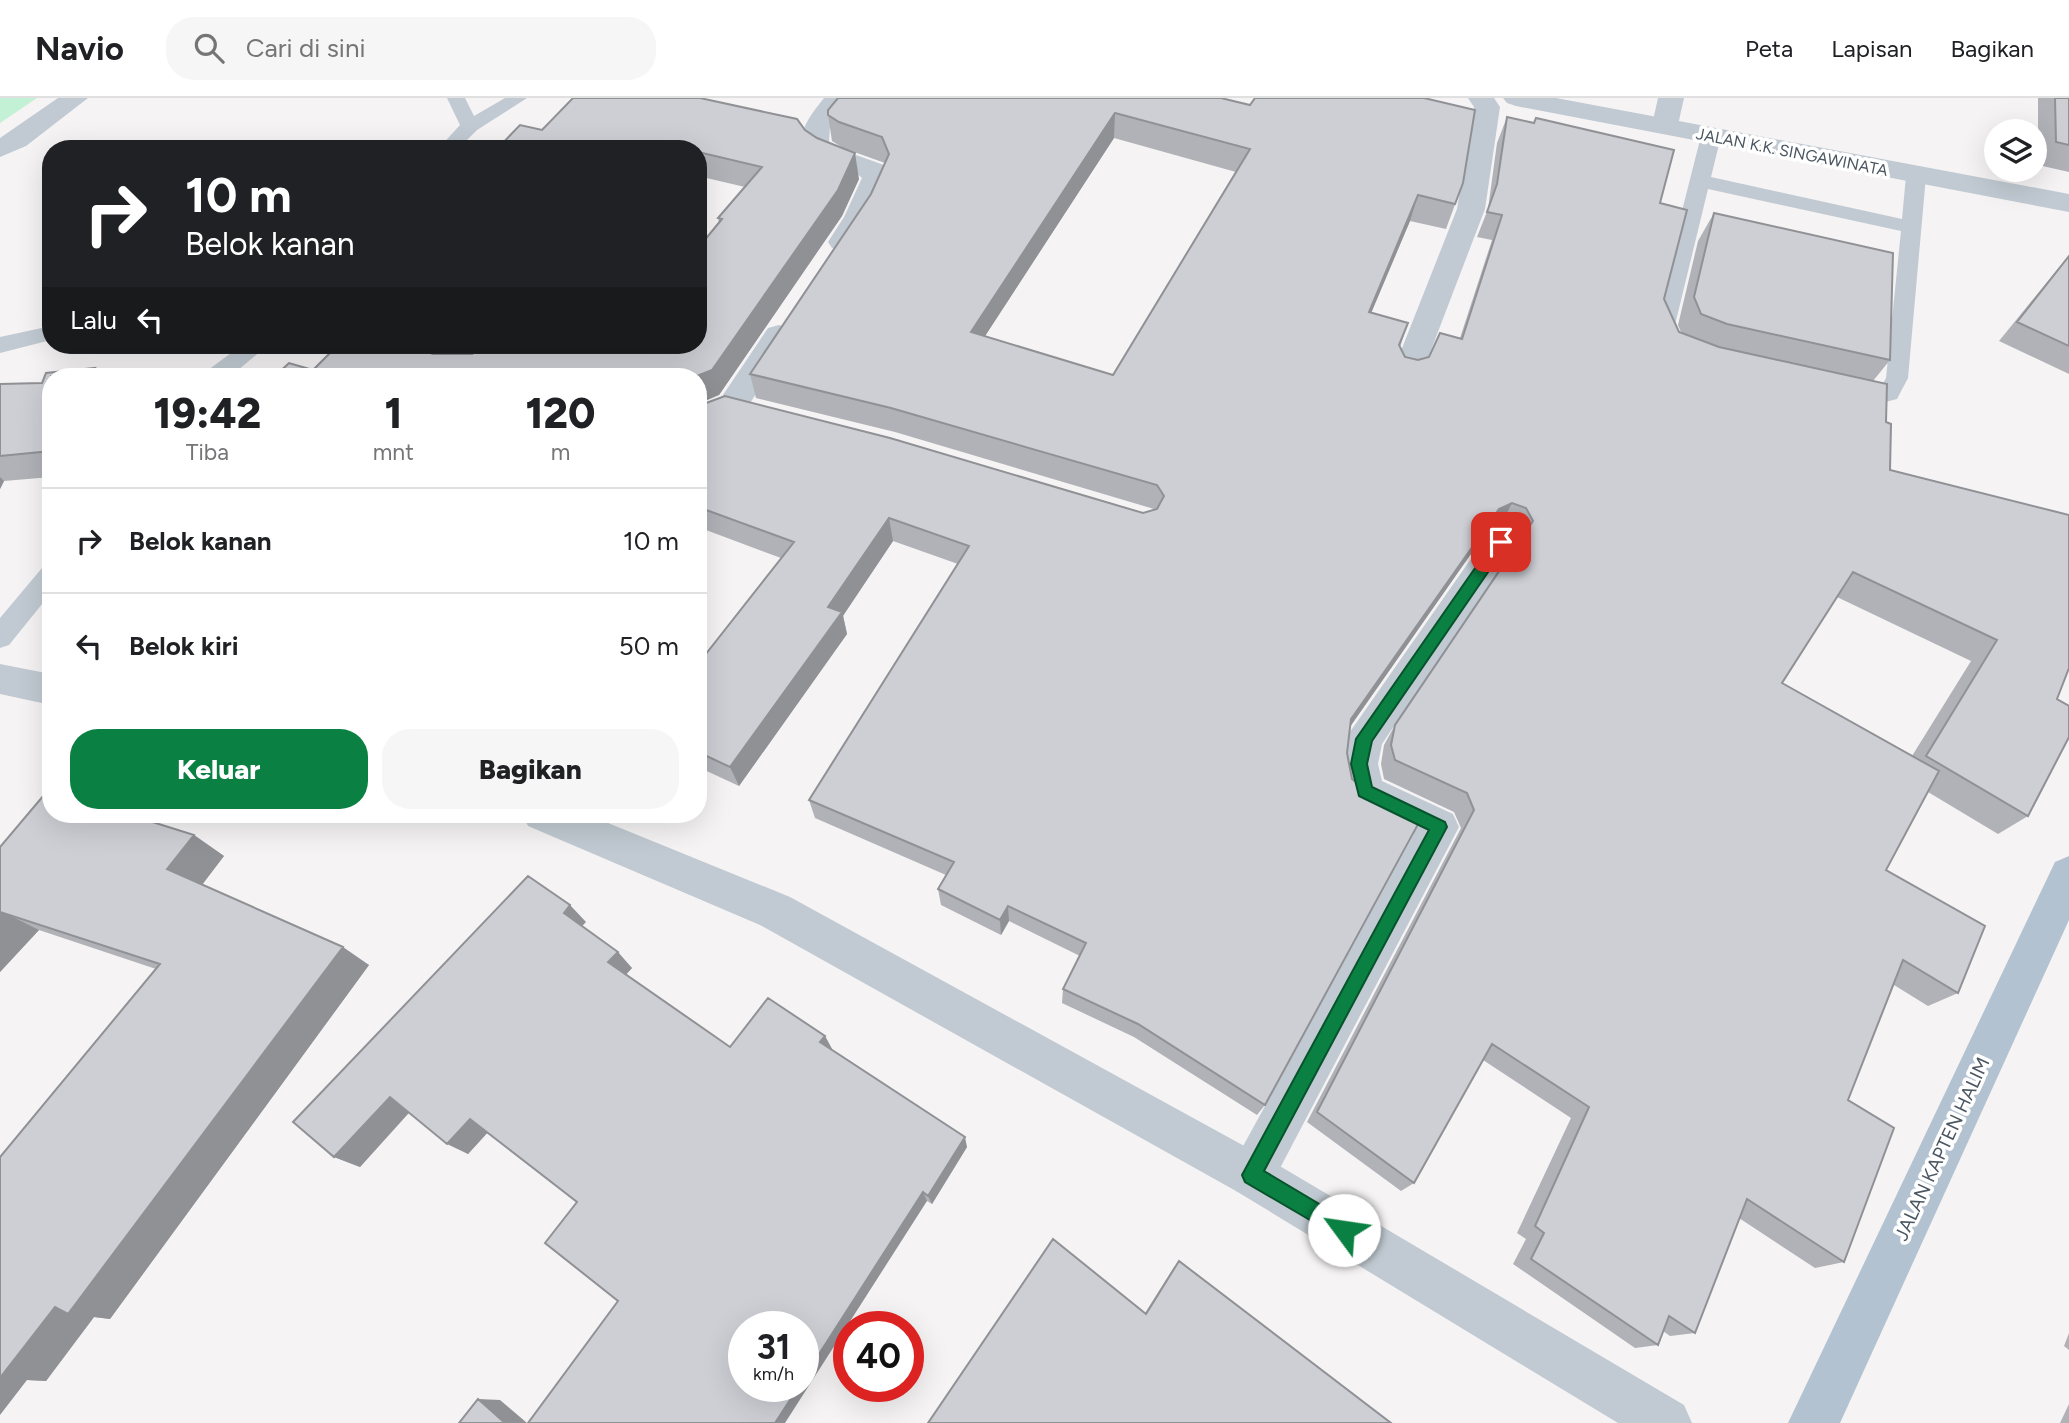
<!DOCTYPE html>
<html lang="id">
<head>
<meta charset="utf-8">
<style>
  :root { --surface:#fff; --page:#f6f6f6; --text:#202124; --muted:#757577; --line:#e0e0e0; --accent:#0b8043 }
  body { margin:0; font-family:Figtree,sans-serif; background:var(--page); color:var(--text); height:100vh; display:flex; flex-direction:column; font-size:26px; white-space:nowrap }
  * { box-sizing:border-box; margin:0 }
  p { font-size:23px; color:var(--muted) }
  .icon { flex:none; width:38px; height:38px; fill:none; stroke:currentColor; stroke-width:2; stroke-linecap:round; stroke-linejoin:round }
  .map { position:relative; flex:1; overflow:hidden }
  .sheet { position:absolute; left:42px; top:270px; width:665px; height:455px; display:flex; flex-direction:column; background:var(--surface); border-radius:28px; box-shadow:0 7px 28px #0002 }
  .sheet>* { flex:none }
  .banner { position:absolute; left:42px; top:42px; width:665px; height:214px; border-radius:28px; box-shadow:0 7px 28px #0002; background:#202124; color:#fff; overflow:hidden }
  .fabs { position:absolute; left:1984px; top:21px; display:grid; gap:14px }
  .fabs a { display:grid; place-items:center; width:63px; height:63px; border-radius:50%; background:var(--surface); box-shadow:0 7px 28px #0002; font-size:35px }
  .speed { position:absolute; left:728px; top:1213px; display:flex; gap:14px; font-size:35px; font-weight:700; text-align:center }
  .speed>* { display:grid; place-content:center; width:91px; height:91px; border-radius:50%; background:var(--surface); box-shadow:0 7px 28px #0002; line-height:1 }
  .speed small { font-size:18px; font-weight:400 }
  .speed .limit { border:10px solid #d22; background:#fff; color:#111 }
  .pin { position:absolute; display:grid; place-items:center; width:60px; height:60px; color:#fff; margin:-30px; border-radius:14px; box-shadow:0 4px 10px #0006 }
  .me { position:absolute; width:77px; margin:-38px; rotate:301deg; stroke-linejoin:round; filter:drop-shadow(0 0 5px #0008) }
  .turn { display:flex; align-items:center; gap:24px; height:147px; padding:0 28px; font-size:32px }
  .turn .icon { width:91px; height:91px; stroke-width:2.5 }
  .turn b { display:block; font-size:49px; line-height:60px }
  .then { display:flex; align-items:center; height:66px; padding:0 28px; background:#0003; gap:14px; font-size:26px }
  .eta { display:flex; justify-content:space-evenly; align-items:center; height:119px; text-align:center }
  .eta b { font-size:42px; font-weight:800; line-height:49px }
  .button { display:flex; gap:14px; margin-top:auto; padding:14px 28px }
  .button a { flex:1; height:80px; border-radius:28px; background:var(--accent); color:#fff; font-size:28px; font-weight:800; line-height:80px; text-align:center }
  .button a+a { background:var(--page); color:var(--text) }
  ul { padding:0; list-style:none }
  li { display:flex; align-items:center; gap:21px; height:105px; padding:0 28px; border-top:2px solid var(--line) }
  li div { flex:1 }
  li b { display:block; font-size:26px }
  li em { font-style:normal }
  header { display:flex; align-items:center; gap:42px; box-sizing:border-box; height:98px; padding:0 35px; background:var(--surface); border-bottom:2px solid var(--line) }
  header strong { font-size:33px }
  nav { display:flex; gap:38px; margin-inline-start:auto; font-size:24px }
  .search { width:490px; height:63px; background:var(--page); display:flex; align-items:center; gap:18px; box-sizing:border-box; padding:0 24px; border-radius:28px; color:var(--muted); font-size:26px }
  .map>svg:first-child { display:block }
  .green { fill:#c3f1d5 }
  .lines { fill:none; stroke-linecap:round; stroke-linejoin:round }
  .service { fill:#c1cad2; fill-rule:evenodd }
  .minor { fill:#c1cad2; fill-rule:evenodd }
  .tertiary { fill:#c1cad2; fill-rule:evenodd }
  .primary { fill:#b3c2d1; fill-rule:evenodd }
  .wall { fill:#b0b2b7; fill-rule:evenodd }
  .shaded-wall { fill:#909195 }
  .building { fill:#cdcfd5; stroke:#909195; stroke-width:2; fill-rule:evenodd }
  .route { fill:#0b8043; stroke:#07532c; stroke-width:2 }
  .labels { text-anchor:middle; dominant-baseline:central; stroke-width:7; stroke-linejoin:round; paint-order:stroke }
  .far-street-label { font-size:16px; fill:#4a5661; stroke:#fff }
  .street-label { font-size:19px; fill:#4a5661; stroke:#fff }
</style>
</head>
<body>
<header>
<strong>Navio</strong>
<div class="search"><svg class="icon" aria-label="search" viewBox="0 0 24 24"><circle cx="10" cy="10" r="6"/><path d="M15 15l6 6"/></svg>Cari di sini</div>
<nav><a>Peta</a><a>Lapisan</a><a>Bagikan</a></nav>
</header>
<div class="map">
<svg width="2069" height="1325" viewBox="0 0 2069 1325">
  <rect width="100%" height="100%" fill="#f5f3f3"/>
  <path class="green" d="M 0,0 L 37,0 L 0,25 Z"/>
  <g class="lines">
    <path class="service" d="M 447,0 L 465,0 L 474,18 L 505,0 L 527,0 L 477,32 L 458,51 L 438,51 L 460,27 Z
      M 1711,32 L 1721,38 L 1711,79 L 1902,121 L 1906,78 L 1909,74 L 1923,74 L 1926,78 L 1908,280 L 1897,301 L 1870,308 L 1842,301 L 1839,295 L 1842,289 C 1855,285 1867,293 1881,289 L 1886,280 L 1901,133 L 1708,91 L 1675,227 L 1682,246 L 1679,251 L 1671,254 L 1663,251 L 1653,227 L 1701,38 Z
      M 51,228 L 51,242 L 0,255 L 0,239 Z
      M 242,247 L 268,247 L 231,278 L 205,278 L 208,272 Z
      M 51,467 L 51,495 L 9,547 L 0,550 L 0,520 L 42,470 Z"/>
    <path class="minor" d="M 824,0 L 850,0 L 830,28 L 829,44 L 842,52 L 884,67 L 890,80 L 872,120 L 852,150 L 842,153 L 832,150 L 828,144 L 844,119 L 862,80 C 857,74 847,72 838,69 C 790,53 796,34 824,0 Z
      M 1468,0 L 1494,0 L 1500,9 L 1485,111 L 1423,273 L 1419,281 L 1408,284 L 1397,281 L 1393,273 L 1457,111 L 1474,9 Z
      M 1658,0 L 1684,0 L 1678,27 L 1674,33 L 1665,35 L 1656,33 L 1652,27 Z
      M 779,227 L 790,230 L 794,237 L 743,316 L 732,319 L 721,316 L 716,308 L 721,300 L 768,230 Z
      M 1501,431 L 1513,435 L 1518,444 L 1382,646 L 1378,666 L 1382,683 L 1453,716 L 1459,729 L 1268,1093 L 1252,1100 L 1236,1093 L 1229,1077 L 1236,1061 L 1414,736 C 1401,730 1358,713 1350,705 C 1335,689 1341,659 1345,641 L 1489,435 Z"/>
    <path class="tertiary" d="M 58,0 L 88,0 L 26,48 L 0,59 L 0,40 Z
      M 1503,0 L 1556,0 L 2069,96 L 2069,114 L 1516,8 L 1507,5 Z
      M 0,566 L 51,576 L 51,607 L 0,596 Z
      M 522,716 L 586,716 L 790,799 L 1268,1061 L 1684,1307 L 1692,1325 L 1618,1325 L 1236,1093 L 760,827 L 528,728 Z"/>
    <path class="primary" d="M 2069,758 L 2069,822 L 1840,1325 L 1788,1325 L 2055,764 Z"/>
  </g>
  <path class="wall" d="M 1221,0 L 1463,85 L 1446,131 L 1410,123 L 1371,215 L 1408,225 L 1400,249 L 1405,259 L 1418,262 L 1429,259 L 1460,240 L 1492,142 L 1477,139 L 1488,111 L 1497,45 L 1507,19 L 1660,105 L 1664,201 L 1679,234 L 1681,234 L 1678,227 L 1698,143 L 1714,115 L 1890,262 L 1873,283 L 1886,324 L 1890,372 L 2057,601 L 2028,718 L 1998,736 L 1928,694 L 1886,772 L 1958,895 L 1928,908 L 1894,887 L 1848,1002 L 1844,1164 L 1815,1170 L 1739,1120 L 1695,1235 L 1670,1238 L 1663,1233 L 1658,1247 L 1635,1250 L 1513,1166 L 1526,1141 L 1517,1135 L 1571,1020 L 1483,962 L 1414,1085 L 1401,1093 L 1307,1024 L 1461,730 L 1454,714 L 1384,681 L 1381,666 L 1384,647 L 1395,627 L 1519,443 L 1514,433 L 1500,429 L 1487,433 L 1350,629 L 1265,1007 L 1257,1017 L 1134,939 L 1062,905 L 1063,891 L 1080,858 L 1009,823 L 1001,837 L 941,807 L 938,791 L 946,777 L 815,720 L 809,702 L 958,466 L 893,443 L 843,517 L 847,536 L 739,688 L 698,669 L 698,566 L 781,460 L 698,429 L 698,308 L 1143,415 L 1154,411 L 895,334 L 756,300 L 750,276 L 871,96 L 885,65 L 843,50 L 832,43 L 828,17 ZM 1114,40 L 1236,74 L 1113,277 L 985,238 ZM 1837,499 L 1971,563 L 1912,658 L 1782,585 Z
    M 2038,0 L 2069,0 L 2069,74 L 2038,67 Z
    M 542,32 L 805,32 L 859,81 L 842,118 L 719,297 L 313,272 L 438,256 L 410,247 L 698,247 L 719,125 L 718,120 L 745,89 L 698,78 L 698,51 L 497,51 Z
    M 2069,157 L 2069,276 L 1999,243 Z
    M 51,278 L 51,379 L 4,383 L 0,391 L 0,286 L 42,285 Z
    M 194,737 L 224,758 L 202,786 L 369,867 L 110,1221 L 94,1219 L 46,1283 L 27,1282 L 156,871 L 39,832 L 0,874 L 0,749 Z
    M 586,824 L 582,828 L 632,870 L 626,876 L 730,949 L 825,938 L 832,951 L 832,952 L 967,1049 L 932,1106 L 927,1103 L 618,1203 L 577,1104 L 487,1035 L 468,1056 L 409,1015 L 360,1069 L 334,1059 Z
    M 1179,1163 L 1391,1325 L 1145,1215 L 1174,1169 Z
    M 2069,1235 L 2069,1252 L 2064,1248 Z
    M 2069,1306 L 2069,1325 L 2060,1325 Z"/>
  <path class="shaded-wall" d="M 1115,15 L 1114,40 L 972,258 L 971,234 Z
    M 655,44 L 657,51 L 650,51 Z
    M 855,55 L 859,81 L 842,118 L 719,297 L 698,306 L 698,278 Z
    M 1418,97 L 1410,123 L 1361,239 L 1369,214 Z
    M 95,270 L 103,278 L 91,278 Z
    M 0,379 L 4,383 L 0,391 Z
    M 1512,405 L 1500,429 L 1487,433 L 1342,640 L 1351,621 L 1499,411 Z
    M 889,420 L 893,443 L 843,518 L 847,536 L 739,688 L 730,669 L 828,509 Z
    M 194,737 L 224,758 L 199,791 L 167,771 Z
    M 570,807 L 586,824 L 579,831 L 564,815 Z
    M 1008,808 L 1009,823 L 1001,837 L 1000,822 Z
    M 1,813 L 39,832 L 0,874 L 0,814 Z
    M 343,849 L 369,867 L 110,1221 L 94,1219 L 46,1283 L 27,1282 L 0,1317 L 0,1273 Z
    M 618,854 L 632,870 L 623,880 L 608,864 Z
    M 825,938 L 832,951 L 828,957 L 820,944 Z
    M 390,999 L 413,1010 L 360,1069 L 334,1059 Z
    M 470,1021 L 490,1032 L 468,1056 L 447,1046 Z
    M 965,1039 L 967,1049 L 932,1106 L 928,1098 Z
    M 923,1094 L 927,1103 L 785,1325 L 775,1325 L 799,1288 L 803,1288 L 803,1281 Z
    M 478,1301 L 500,1302 L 527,1325 L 505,1325 Z"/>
  <path class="building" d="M 573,0 L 700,0 L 797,21 L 805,32 L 817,40 L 855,55 L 838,92 L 712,272 L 697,278 L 275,278 L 289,265 L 313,272 L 338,247 L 406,247 L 433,256 L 472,256 L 468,247 L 698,247 L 698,150 L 722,121 L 718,120 L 762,69 L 698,54 L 698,51 L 683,51 L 655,44 L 650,51 L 497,51 L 520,27 L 542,32 Z
    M 838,0 L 1221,0 L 1250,7 L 1255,0 L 1424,0 L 1475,12 L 1463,85 L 1455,106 L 1418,97 L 1369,214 L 1408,225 L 1399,247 L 1405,259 L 1418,262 L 1429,259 L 1440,235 L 1462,241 L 1502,117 L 1487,114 L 1497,86 L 1507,19 L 1534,25 L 1536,20 L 1674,52 L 1660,105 L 1687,112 L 1664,201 L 1679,234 L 1719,249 L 1887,286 L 1886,324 L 1891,326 L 1890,372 L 2069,417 L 2069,570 L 2057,601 L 2069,608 L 2069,639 L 2028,718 L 1926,658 L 1997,542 L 1853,474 L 1782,585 L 1939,673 L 1886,772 L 1985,828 L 1958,895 L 1903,862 L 1848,1002 L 1894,1030 L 1844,1164 L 1747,1101 L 1695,1235 L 1669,1218 L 1658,1247 L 1531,1161 L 1544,1135 L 1535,1128 L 1589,1009 L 1492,946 L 1414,1085 L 1317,1014 L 1474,712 L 1467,695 L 1395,662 L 1391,647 L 1395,627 L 1533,423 L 1526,410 L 1512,405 L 1499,411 L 1351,621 L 1347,655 L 1352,681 L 1370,696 L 1422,719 L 1265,1007 L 1138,926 L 1063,891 L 1086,845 L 1008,808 L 1000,822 L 938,791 L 954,764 L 809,702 L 969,448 L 889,420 L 828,509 L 842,514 L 730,669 L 698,654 L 698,566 L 794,444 L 698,409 L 698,308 L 725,298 L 890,340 L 1143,415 L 1157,411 L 1164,398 L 1157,387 L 891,310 L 750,276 L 871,96 L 889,56 L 882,39 L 839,24 L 828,17 L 828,12 ZM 1115,15 L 1250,51 L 1113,277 L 971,234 Z
    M 2055,0 L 2069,0 L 2069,47 L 2056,44 Z
    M 1714,115 L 1893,155 L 1890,262 L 1727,226 L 1701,216 L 1694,199 Z
    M 2069,158 L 2069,248 L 2017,224 Z
    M 95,270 L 91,278 L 51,278 L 51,353 L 0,358 L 0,286 L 42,285 L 46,275 Z
    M 49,691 L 51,692 L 51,716 L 127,716 L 194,737 L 167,771 L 343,849 L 68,1216 L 55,1209 L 0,1280 L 0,1059 L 160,866 L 0,814 L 0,749 Z
    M 528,778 L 570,807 L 564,815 L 618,854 L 608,864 L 730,949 L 768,900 L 825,938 L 820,944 L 965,1039 L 928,1098 L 923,1094 L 803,1281 L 803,1228 L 744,1228 L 744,1288 L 799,1288 L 775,1325 L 528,1325 L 618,1203 L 545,1145 L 577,1104 L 470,1021 L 447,1046 L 390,999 L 334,1059 L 293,1024 Z
    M 1053,1141 L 1146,1216 L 1179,1163 L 1391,1325 L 928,1325 Z
    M 478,1301 L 505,1325 L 459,1325 Z"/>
  <path class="route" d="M 1501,438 L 1506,440 L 1506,448 L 1372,643 L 1367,666 L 1372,689 L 1445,724 L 1447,729 L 1264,1073 L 1351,1125 L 1354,1132 L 1351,1139 L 1344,1142 L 1245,1084 L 1242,1077 L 1429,732 L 1359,698 L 1351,666 L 1356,641 L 1496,440 Z"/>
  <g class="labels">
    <g class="far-street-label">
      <text transform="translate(1792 54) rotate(11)">JALAN K.K. SINGAWINATA</text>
    </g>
    <g class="street-label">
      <text transform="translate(1942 1051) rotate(-65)">JALAN KAPTEN HALIM</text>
    </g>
  </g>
</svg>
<div class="fabs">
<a><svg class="icon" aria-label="layers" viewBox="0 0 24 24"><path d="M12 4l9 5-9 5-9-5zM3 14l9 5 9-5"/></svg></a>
</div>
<div class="speed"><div>31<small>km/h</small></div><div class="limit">40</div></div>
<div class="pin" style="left:1501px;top:444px;background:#d93025"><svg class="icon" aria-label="arrive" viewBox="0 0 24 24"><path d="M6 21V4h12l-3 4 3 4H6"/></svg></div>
<svg class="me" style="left:1344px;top:1132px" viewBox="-20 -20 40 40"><circle r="19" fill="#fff"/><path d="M0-13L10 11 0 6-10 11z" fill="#0b8043"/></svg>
<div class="banner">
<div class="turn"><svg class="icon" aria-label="right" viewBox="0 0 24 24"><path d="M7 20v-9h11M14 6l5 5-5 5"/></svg><div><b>10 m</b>Belok kanan</div></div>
<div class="then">Lalu<svg class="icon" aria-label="left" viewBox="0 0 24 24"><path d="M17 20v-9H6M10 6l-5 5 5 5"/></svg></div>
</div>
<section class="sheet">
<div class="eta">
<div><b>19:42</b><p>Tiba</p></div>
<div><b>1</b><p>mnt</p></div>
<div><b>120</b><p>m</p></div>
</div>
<ul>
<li><svg class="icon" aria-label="right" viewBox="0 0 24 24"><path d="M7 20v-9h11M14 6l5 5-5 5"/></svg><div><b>Belok kanan</b></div><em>10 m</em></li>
<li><svg class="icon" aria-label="left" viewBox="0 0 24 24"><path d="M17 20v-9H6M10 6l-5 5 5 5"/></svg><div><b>Belok kiri</b></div><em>50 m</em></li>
</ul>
<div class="button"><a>Keluar</a><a>Bagikan</a></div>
</section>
</div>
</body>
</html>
